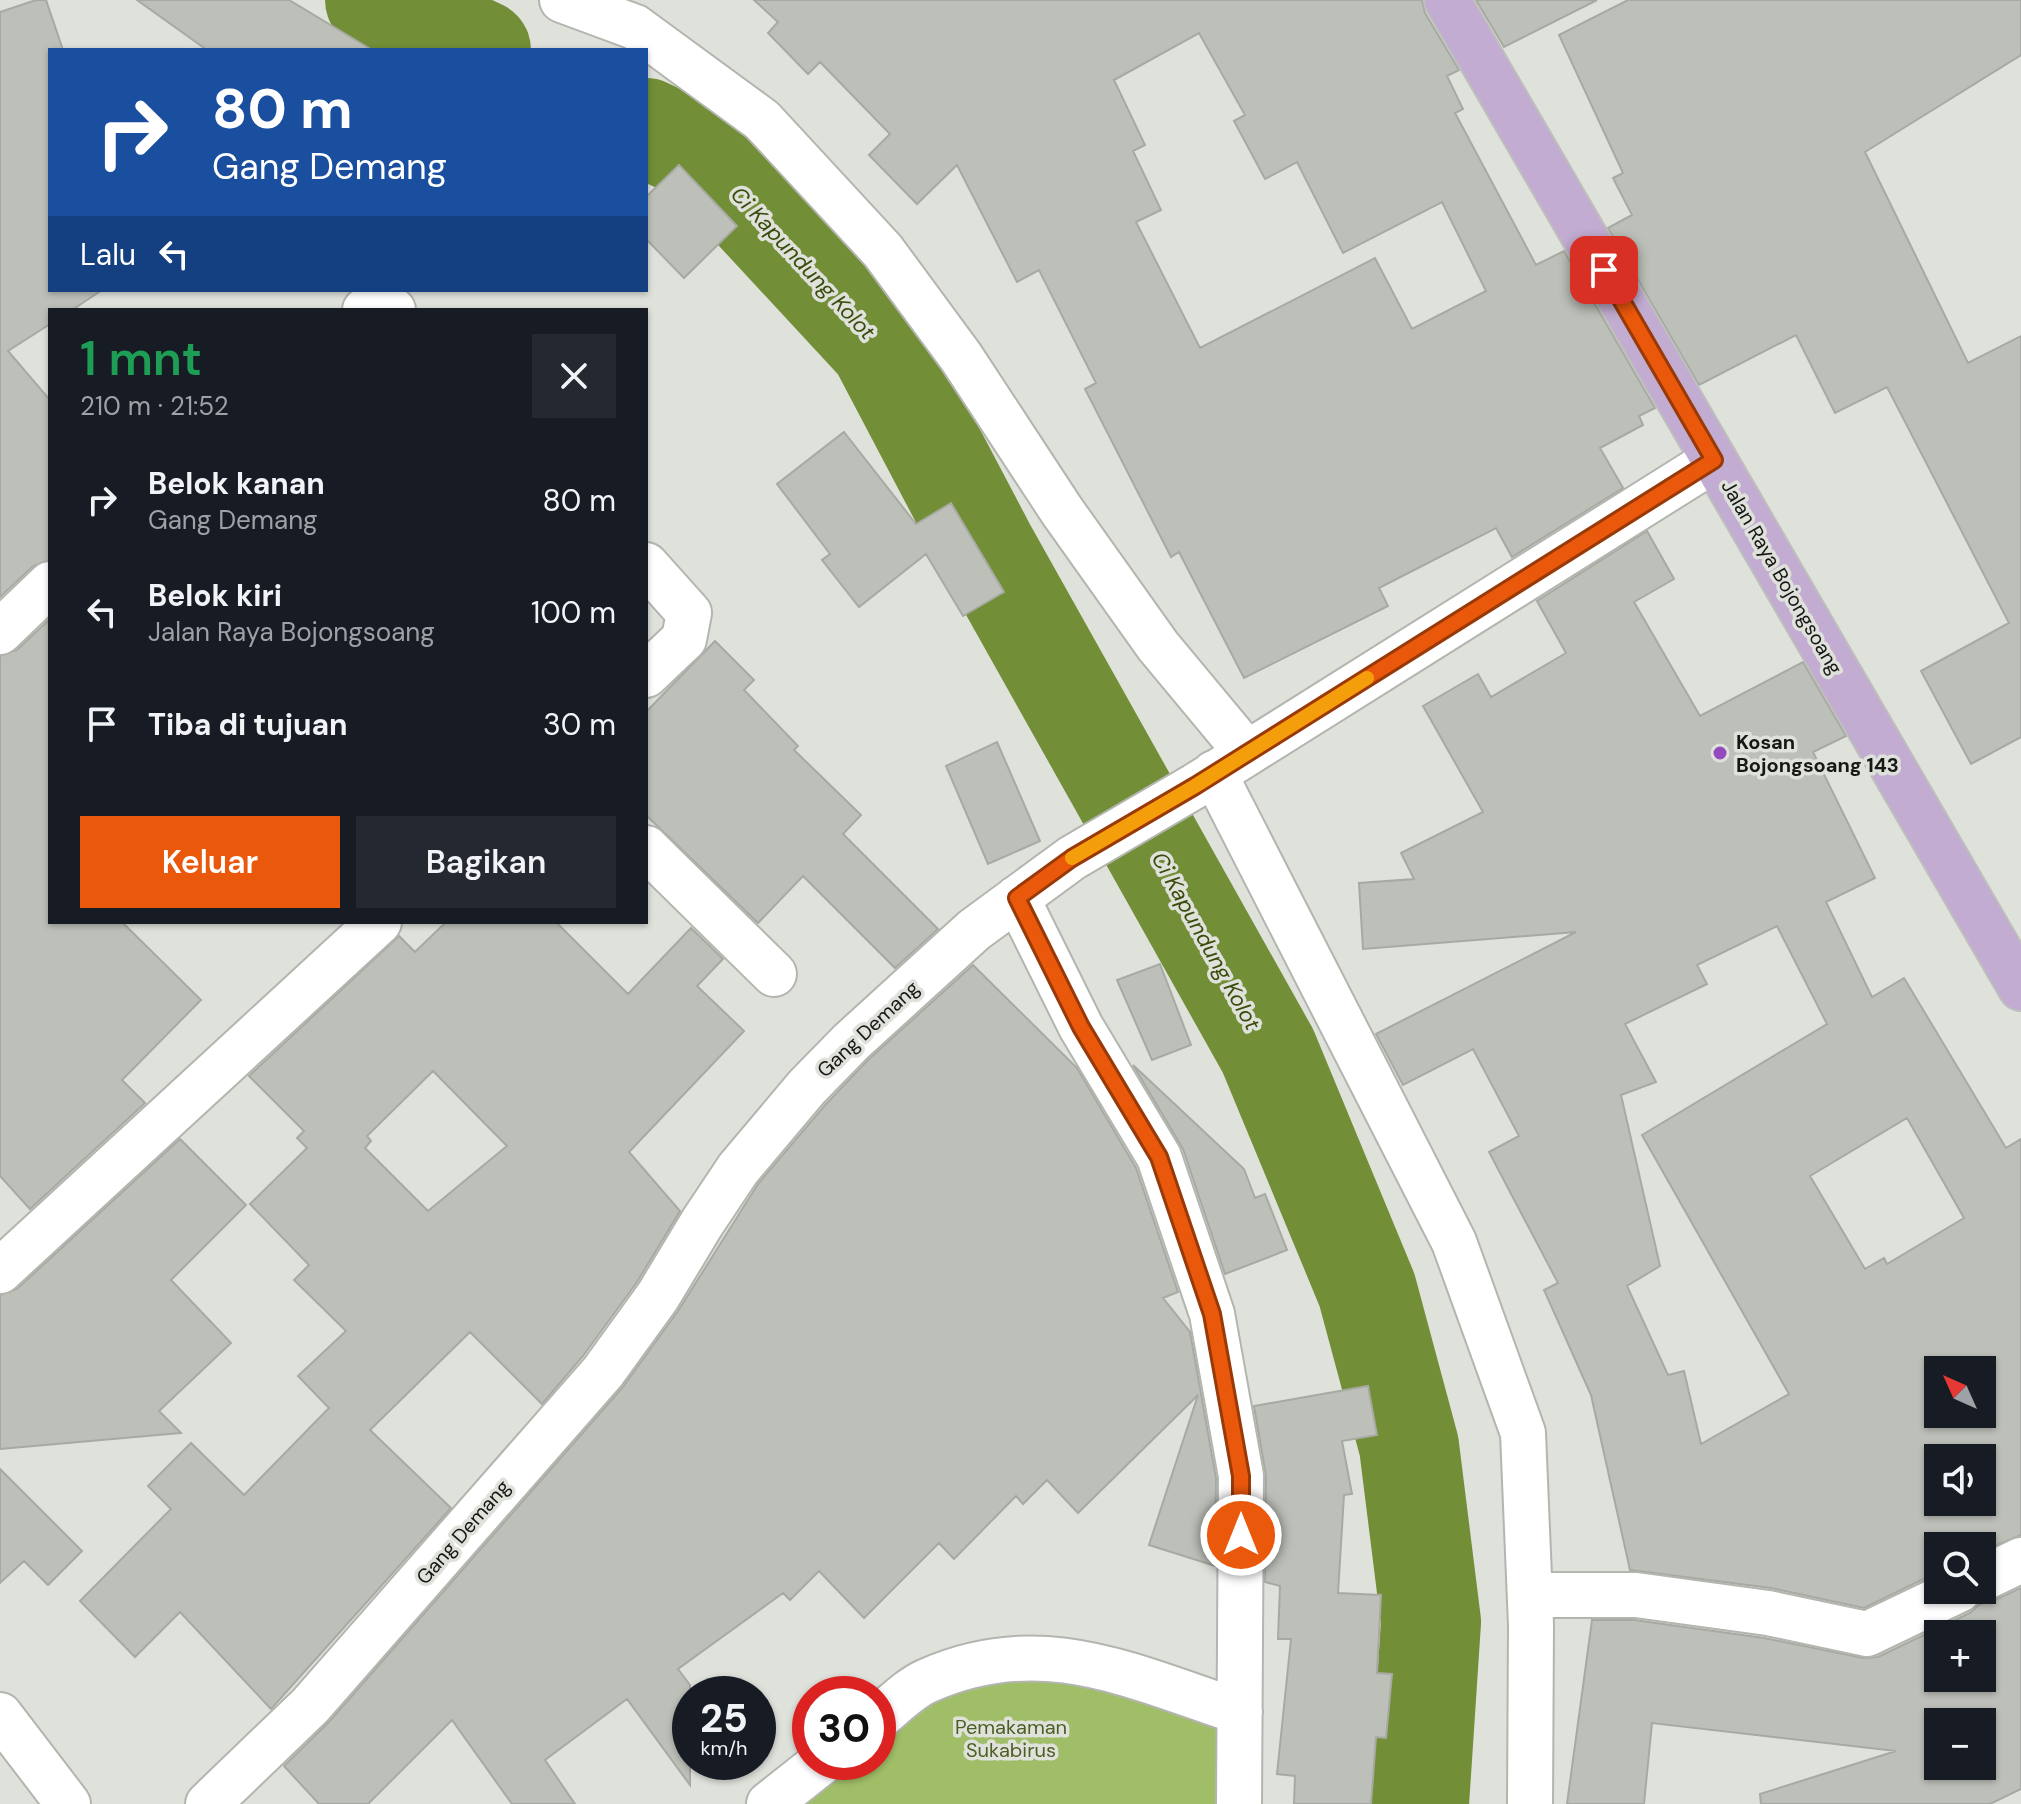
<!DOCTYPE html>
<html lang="id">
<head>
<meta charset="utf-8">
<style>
  :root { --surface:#171b24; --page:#242831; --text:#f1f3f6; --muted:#9ea1a6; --accent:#ea580c }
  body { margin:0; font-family:"DM Sans",sans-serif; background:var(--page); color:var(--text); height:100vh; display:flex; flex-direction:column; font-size:30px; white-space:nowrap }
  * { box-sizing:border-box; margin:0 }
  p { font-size:26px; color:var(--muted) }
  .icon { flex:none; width:44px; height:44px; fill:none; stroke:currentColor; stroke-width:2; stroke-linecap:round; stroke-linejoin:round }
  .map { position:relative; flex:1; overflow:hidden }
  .panel { position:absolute; left:48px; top:308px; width:600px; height:616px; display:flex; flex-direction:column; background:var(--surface); border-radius:0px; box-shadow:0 2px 6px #0004 }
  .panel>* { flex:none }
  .banner { position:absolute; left:48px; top:48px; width:600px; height:244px; border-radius:0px; box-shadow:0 2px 6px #0004; background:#1a4fa0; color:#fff; overflow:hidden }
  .needle { width:52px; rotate:315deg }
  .tools { position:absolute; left:1924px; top:1356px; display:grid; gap:16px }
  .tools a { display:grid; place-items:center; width:72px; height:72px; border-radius:0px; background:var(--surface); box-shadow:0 2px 6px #0004; font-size:40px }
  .speed { position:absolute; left:672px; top:1676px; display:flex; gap:16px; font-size:40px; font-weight:700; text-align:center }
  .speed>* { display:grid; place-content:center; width:104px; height:104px; border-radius:50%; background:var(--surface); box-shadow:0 2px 6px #0004; line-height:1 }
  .speed small { font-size:20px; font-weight:400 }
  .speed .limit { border:12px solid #d22; background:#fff; color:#111 }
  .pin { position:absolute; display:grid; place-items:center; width:68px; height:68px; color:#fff; margin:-34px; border-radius:16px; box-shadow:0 4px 12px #0006 }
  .me { position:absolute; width:88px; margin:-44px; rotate:0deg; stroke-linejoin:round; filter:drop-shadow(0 0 6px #0008) }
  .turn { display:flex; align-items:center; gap:28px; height:168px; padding:0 32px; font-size:36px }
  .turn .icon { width:104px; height:104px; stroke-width:2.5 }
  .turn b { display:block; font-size:56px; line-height:68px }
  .then { display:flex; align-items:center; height:76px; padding:0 32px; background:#0003; gap:16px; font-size:30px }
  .round { display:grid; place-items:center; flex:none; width:84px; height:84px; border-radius:0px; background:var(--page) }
  .summary { display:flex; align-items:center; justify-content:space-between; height:136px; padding:0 32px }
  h1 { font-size:48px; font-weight:600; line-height:60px; color:#1e9e55 }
  .action { display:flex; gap:16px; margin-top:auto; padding:16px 32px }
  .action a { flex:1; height:92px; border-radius:0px; background:var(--accent); color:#fff; font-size:32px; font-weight:600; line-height:92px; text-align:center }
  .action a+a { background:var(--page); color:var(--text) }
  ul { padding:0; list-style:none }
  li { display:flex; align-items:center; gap:24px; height:112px; padding:0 32px }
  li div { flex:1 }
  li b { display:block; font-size:30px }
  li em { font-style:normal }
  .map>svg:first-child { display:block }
  .green { fill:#a0be67 }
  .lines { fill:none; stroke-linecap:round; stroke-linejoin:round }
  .river { stroke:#728e37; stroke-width:100 }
  .building { fill:#bdc0b9; stroke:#a7aaa3; stroke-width:2; fill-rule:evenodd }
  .minor-casing { stroke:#b3b5af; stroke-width:48 }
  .major-casing { stroke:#bebebd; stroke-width:48 }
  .minor { stroke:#fff; stroke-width:44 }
  .major { stroke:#c2acd1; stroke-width:44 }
  .route-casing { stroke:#983908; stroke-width:20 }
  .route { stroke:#ea580c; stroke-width:14 }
  .slow { stroke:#f59e0b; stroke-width:14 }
  .poi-dot { fill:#934bbd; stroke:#dfe1db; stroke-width:3 }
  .labels { text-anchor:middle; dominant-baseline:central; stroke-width:7; stroke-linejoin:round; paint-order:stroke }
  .street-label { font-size:20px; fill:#171815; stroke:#dfe1db }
  .poi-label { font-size:20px; font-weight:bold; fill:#171815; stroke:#dfe1db; text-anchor:start }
  .park-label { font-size:20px; fill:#4c5f22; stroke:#dfe1db }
  .water-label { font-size:22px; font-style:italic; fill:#3a4c0b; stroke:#dfe1db }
</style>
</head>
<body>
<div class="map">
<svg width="2021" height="1804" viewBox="0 0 2021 1804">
  <rect width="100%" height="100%" fill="#dfe1db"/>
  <path class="green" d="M 994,1673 L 1071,1679 L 1227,1729 L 1224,1804 L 795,1804 L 848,1762 L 878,1762 L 878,1738 L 925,1701 Z"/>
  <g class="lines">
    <path class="river" d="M 375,0 L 481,50
      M 646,128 L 702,154 L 879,345 L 987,550 L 1268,1051 L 1367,1290 L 1409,1446 L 1431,1622 L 1419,1804"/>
  </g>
  <path class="building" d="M 36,0 L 46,0 L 63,50 L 50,50 L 50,290 L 102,290 L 72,310 L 50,310 L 50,324 L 8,351 L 50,400 L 50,560 L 33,566 L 0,597 L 0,12 Z
    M 137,0 L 289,0 L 372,50 L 207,50 Z
    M 754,0 L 1422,0 L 1425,13 L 1459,70 L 1447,76 L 1463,109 L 1455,113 L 1536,265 L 1564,251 L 1655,408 L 1639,416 L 1643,425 L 1600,448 L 1623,488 L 1512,557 L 1496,528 L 1379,588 L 1388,606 L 1244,678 L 1179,552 L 1171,557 L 1085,389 L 1096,383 L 1039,270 L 1017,282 L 957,165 L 917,204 L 869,155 L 890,134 L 820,62 L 808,74 L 768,33 L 778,22 ZM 1199,33 L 1245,115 L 1234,121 L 1265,179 L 1297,162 L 1343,253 L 1442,202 L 1486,291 L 1412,329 L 1375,258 L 1200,348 L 1136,222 L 1161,210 L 1133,151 L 1145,145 L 1114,80 Z
    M 1476,0 L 1597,0 L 1504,47 Z
    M 1628,0 L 2021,0 L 2021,55 L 1865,152 L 1968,363 L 2021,336 L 2021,737 L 1971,764 L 1921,671 L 2009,623 L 1887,387 L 1835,413 L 1796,335 L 1699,385 L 1608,228 L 1632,215 L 1613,178 L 1623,173 L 1559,35 Z
    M 679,165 L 737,226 L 684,278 L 646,239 L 646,197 Z
    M 844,432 L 916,524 L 951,503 L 1004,592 L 963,616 L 926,554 L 859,607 L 822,560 L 830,554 L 777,484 Z
    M 1647,531 L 1674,579 L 1634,602 L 1700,716 L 1803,662 L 1846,736 L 1813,752 L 1875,878 L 1826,902 L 1872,997 L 1904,978 L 2006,1148 L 2021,1139 L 2021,1535 L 1982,1551 L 1982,1546 L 1938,1546 L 1938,1572 L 1864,1608 L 1771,1588 L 1630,1570 L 1591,1395 L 1544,1290 L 1558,1283 L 1489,1152 L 1519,1136 L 1473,1049 L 1403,1085 L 1376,1034 L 1576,932 L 1363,949 L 1359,883 L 1414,879 L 1401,853 L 1483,812 L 1423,706 L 1478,674 L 1491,697 L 1566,653 L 1537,601 ZM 1777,926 L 1827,1024 L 1642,1135 L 1789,1394 L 1701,1444 L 1684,1371 L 1668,1375 L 1627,1286 L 1660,1266 L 1621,1095 L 1656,1082 L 1625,1024 L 1707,984 L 1697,965 ZM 1907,1118 L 1964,1218 L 1887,1264 L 1884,1258 L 1865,1269 L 1810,1176 ZM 1938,1370 L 1982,1370 L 1982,1414 L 1938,1414 ZM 1938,1458 L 1982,1458 L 1982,1502 L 1938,1502 Z
    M 50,619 L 50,922 L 122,922 L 201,1000 L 122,1080 L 145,1103 L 30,1209 L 0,1176 L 0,656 L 17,650 Z
    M 715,641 L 754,680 L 744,690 L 798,746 L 794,750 L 861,815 L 843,834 L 938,929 L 895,968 L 803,876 L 758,923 L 646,815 L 646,712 Z
    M 997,742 L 1040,841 L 988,864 L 946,766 Z
    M 446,922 L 556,922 L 628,994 L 691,928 L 723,959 L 697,986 L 744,1031 L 629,1152 L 680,1211 L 637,1282 L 583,1356 L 542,1404 L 470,1332 L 370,1430 L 451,1508 L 271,1709 L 180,1612 L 135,1657 L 80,1601 L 171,1509 L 148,1486 L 191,1443 L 244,1495 L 329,1408 L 298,1376 L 346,1331 L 294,1280 L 309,1265 L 250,1204 L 307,1148 L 297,1138 L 304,1131 L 249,1076 L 399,936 L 415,952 ZM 433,1071 L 507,1146 L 428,1211 L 365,1148 L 371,1141 L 367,1136 Z
    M 1160,964 L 1191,1045 L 1152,1060 L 1117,980 Z
    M 973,965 L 1077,1068 L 1136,1168 L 1178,1292 L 1163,1298 L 1190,1332 L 1216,1478 L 1215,1566 L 1149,1545 L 1198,1395 L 1078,1513 L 1047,1480 L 1023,1504 L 1016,1496 L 954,1559 L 939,1543 L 864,1618 L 819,1571 L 790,1600 L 783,1593 L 678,1669 L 690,1685 L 690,1785 L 627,1699 L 545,1760 L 575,1804 L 512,1804 L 452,1720 L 368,1804 L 319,1804 L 284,1766 L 329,1722 L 622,1388 L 678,1311 L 758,1184 L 826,1104 L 868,1060 Z
    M 1133,1065 L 1244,1169 L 1255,1198 L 1265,1194 L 1287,1250 L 1225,1274 L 1183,1149 Z
    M 180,1139 L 246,1205 L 171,1280 L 231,1343 L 159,1411 L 181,1433 L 0,1449 L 0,1295 L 17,1289 Z
    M 1368,1386 L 1377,1435 L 1342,1441 L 1352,1494 L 1344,1495 L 1338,1593 L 1381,1595 L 1377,1673 L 1392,1674 L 1386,1738 L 1376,1737 L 1371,1804 L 1294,1804 L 1295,1776 L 1277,1774 L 1291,1639 L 1278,1639 L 1280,1586 L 1265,1582 L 1266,1476 L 1254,1406 Z
    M 0,1469 L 82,1551 L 48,1585 L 24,1561 L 0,1583 Z
    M 2021,1588 L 2021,1789 L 1990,1804 L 1761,1804 L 1760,1794 L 1896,1751 L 1652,1723 L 1644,1804 L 1567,1804 L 1592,1620 L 1634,1620 L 1764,1638 L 1863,1658 L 1878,1657 L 1970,1613 L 1980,1604 L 1993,1601 ZM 1938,1634 L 1982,1634 L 1982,1678 L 1938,1678 ZM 1938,1722 L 1982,1722 L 1982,1766 L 1938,1766 Z"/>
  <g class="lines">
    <g class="minor-casing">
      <path id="minor" d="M 562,0 L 635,27 L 762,120 L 883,251 L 961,357 L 1062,511 L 1158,646 L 1247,753
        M 365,310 L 379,304 L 393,310
        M 646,565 L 689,613 L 684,639 L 646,675
        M 0,632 L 50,584
        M 1214,773 L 1454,1242 L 1523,1433 L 1531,1625 L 1530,1804
        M 646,848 L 774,974
        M 1017,898 L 1081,1027 L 1159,1157 L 1212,1314 L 1241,1476 L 1239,1804
        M 0,1271 L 379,922
        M 1982,1579 L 2021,1560
        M 1530,1595 L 1636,1595 L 1768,1613 L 1867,1634 L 1959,1590
        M 0,1715 L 68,1804
        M 878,1718 C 893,1706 909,1689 927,1681 C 1041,1630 1130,1676 1240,1712
        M 208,1804 L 310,1706 L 603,1372 L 658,1296 L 702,1223 L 738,1169 L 807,1087 L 851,1042 L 974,930 L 1072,858 L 1195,786 L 1714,460
        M 769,1804 L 822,1762"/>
    </g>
    <g class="major-casing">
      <path id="major" d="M 1447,0 L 2021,988"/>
    </g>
    <use href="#minor" class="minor"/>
    <use href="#major" class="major"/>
  </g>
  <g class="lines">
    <g class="route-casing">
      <path id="route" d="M 1241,1535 L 1241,1476 L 1212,1314 L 1159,1157 L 1081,1027 L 1017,898 L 1072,858 L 1195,786 L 1714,460 L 1604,270"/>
    </g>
    <use href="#route" class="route"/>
    <path class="slow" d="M 1072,858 L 1195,786 L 1367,678"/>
  </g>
  <circle class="poi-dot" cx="1720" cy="753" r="8"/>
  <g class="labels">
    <g class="street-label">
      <text transform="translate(1782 577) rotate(60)">Jalan Raya Bojongsoang</text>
      <text transform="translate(868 1029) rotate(-43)">Gang Demang</text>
      <text transform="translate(463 1532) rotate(-49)">Gang Demang</text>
    </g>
    <g class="poi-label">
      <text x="1736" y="742">Kosan<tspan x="1736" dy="23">Bojongsoang 143</tspan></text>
    </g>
    <g class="park-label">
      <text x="1011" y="1727">Pemakaman<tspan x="1011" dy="23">Sukabirus</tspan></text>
    </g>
    <g class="water-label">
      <text transform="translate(803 263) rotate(47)">Ci Kapundung Kolot</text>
      <text transform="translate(1206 941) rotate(61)">Ci Kapundung Kolot</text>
    </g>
  </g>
</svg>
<div class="tools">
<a><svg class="needle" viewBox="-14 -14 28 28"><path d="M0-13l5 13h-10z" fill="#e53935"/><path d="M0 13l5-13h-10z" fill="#9ea1a6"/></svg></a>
<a><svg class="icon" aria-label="sound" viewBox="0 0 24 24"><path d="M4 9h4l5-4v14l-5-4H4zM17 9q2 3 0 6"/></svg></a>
<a><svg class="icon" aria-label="search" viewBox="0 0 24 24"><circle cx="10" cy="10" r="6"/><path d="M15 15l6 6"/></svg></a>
<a>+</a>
<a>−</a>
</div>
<div class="speed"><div>25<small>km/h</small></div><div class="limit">30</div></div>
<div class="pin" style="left:1604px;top:270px;background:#d93025"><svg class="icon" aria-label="arrive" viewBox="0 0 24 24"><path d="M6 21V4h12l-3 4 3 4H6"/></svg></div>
<svg class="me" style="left:1241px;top:1535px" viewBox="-20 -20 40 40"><circle r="17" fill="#ea580c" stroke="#fff" stroke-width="3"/><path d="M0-11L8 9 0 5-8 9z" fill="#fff"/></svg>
<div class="banner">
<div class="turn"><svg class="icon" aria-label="right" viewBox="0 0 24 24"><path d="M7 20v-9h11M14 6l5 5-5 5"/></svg><div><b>80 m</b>Gang Demang</div></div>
<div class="then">Lalu<svg class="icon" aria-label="left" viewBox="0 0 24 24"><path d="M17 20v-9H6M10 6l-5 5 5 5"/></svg></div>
</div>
<section class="panel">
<div class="summary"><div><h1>1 mnt</h1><p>210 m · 21:52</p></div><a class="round"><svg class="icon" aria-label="close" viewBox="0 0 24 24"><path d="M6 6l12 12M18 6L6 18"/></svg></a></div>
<ul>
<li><svg class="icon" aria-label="right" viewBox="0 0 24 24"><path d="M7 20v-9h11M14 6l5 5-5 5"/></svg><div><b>Belok kanan</b><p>Gang Demang</p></div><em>80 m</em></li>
<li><svg class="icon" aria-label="left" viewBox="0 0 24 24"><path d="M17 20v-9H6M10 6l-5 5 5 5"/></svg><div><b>Belok kiri</b><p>Jalan Raya Bojongsoang</p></div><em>100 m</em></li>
<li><svg class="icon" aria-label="arrive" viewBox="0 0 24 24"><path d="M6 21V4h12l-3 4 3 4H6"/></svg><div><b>Tiba di tujuan</b></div><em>30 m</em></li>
</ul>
<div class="action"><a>Keluar</a><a>Bagikan</a></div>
</section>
</div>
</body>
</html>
